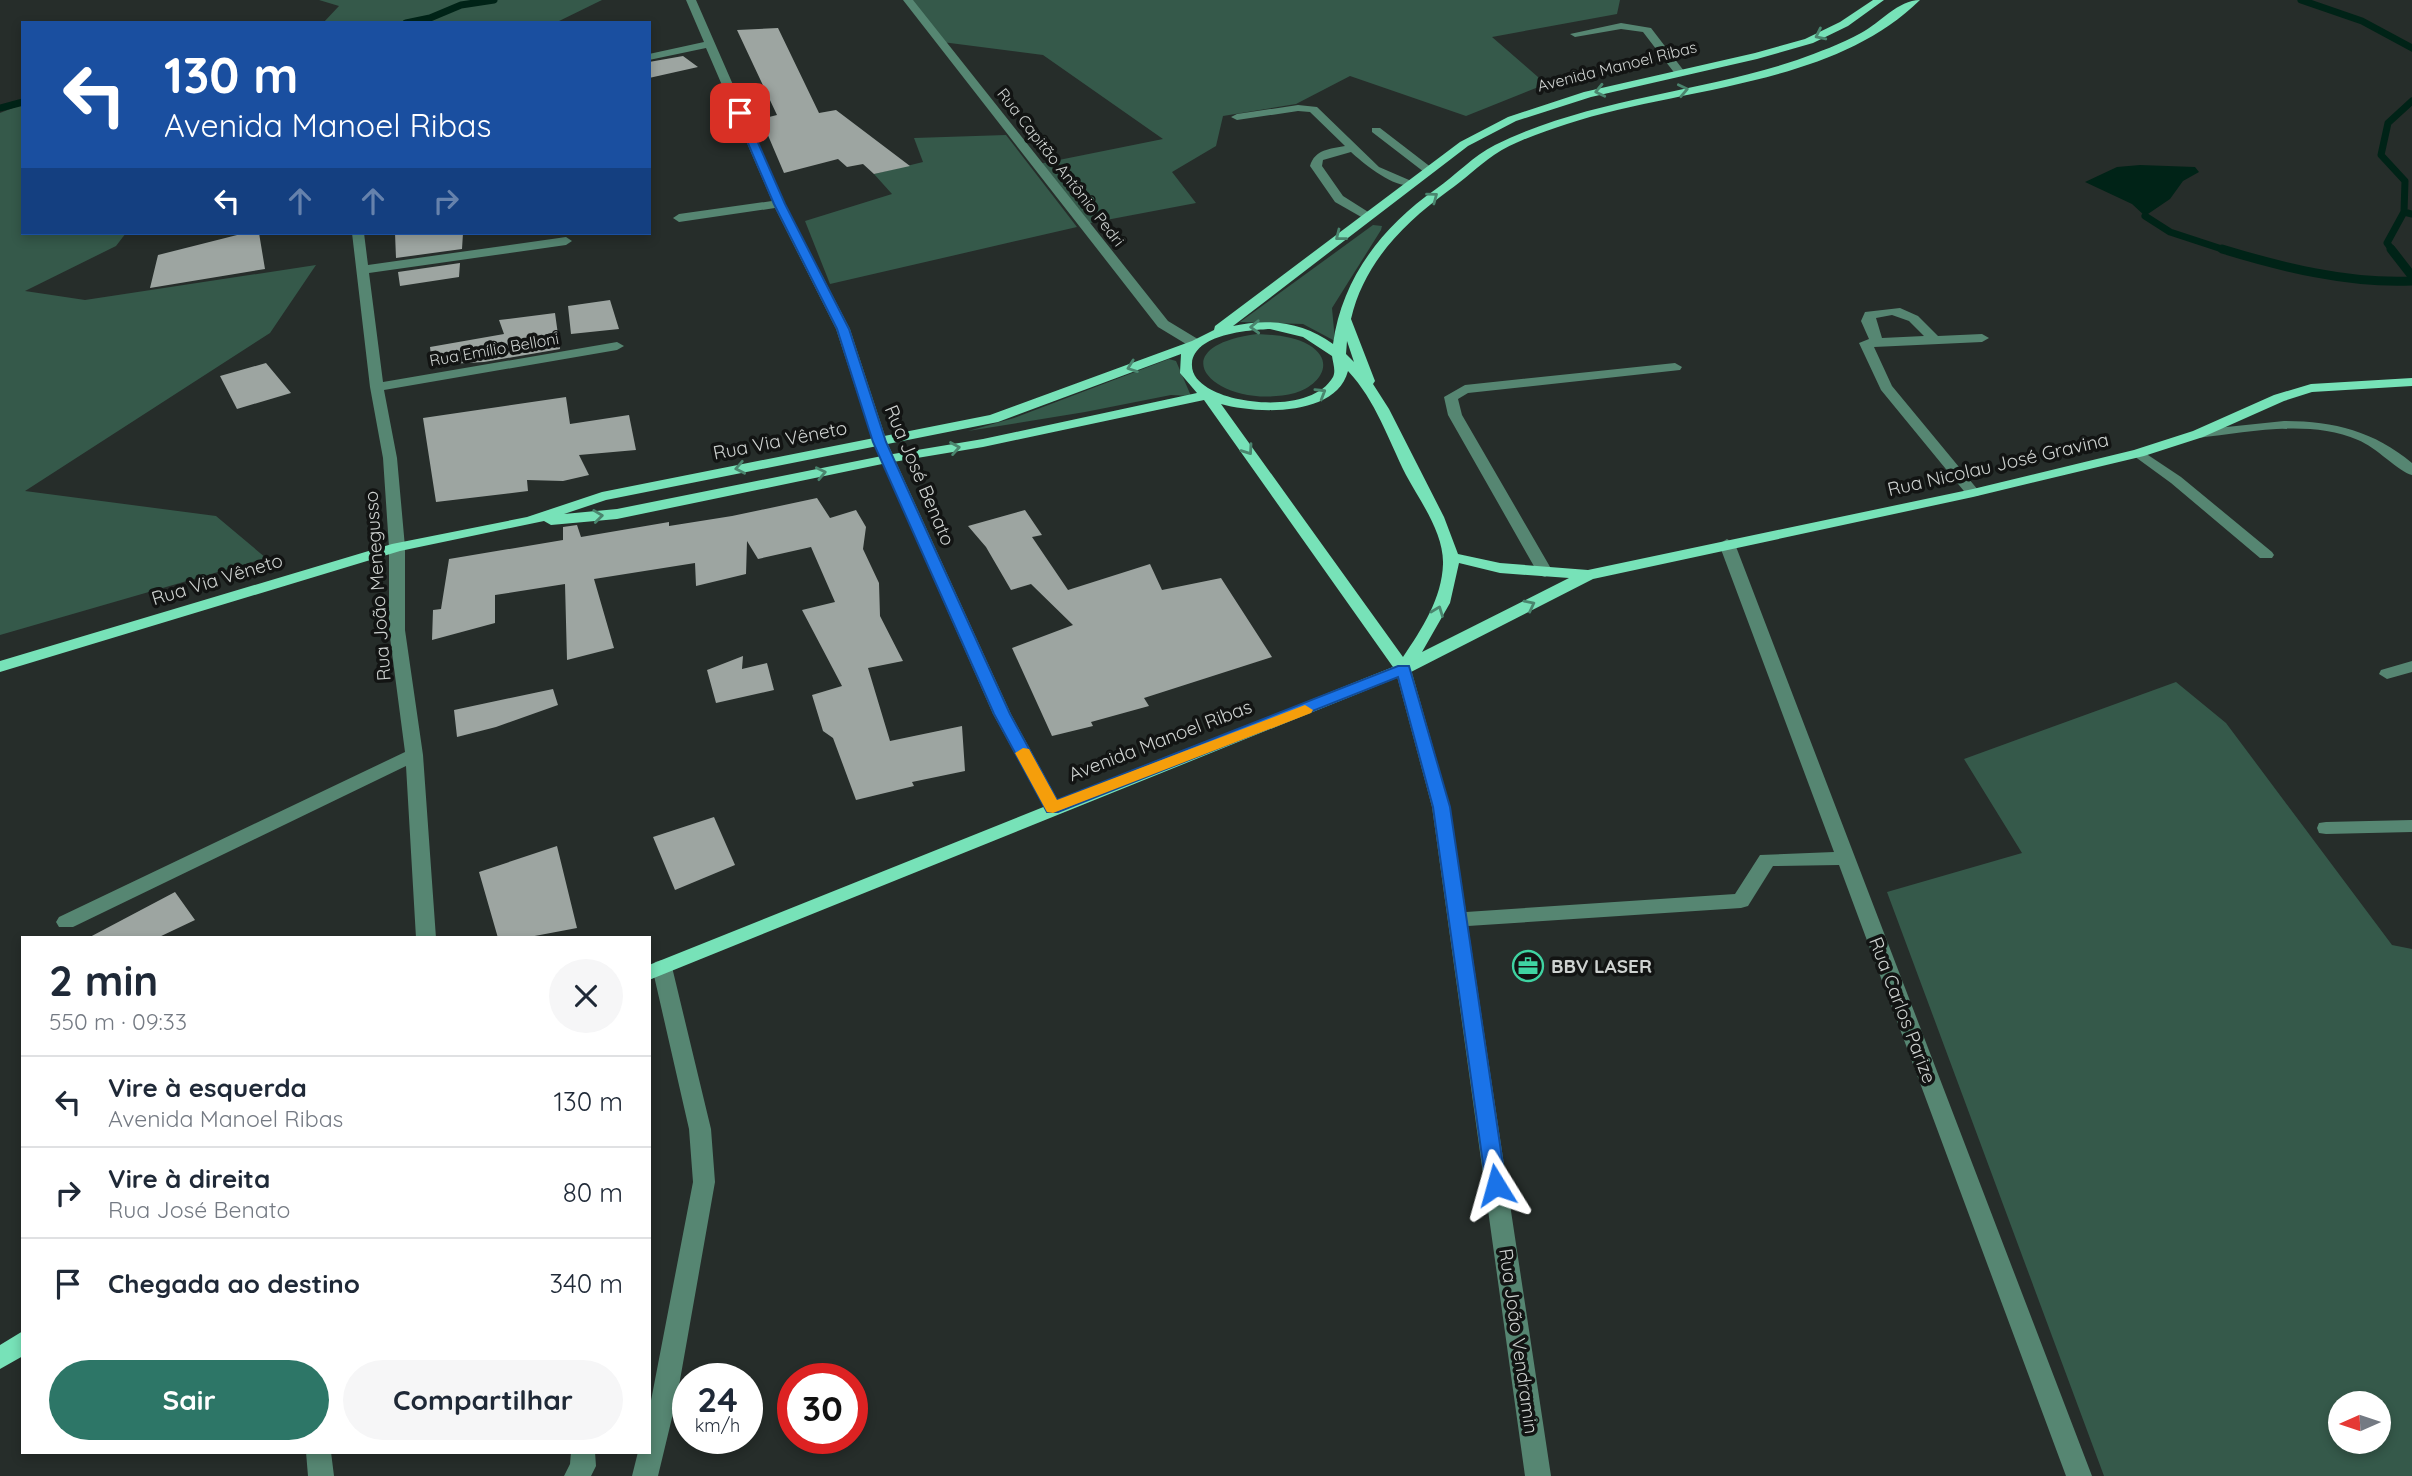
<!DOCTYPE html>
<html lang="pt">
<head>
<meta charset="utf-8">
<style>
  :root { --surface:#fff; --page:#f6f6f7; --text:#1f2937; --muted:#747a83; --line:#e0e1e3; --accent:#2d7667 }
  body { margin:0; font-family:Quicksand,sans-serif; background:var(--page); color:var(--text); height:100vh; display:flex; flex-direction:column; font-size:26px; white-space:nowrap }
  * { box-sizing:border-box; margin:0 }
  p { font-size:23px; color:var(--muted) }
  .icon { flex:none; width:38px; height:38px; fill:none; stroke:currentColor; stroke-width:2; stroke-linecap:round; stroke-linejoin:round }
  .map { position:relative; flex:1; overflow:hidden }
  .panel { position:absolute; left:21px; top:936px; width:630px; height:518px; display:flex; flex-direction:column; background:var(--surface); border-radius:0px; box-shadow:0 4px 10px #0003 }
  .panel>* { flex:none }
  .top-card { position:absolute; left:21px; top:21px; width:630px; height:214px; border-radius:0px; box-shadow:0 4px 10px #0003; background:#1a4fa0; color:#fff; overflow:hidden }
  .needle { width:46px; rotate:267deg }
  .tools { position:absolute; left:2328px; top:1391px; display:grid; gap:14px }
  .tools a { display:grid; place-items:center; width:63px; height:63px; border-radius:50%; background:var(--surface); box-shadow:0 4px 10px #0003; font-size:35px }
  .speed { position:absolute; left:672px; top:1363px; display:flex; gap:14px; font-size:35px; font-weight:700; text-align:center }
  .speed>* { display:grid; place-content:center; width:91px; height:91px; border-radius:50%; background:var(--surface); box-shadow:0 4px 10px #0003; line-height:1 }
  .speed small { font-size:18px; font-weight:400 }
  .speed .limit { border:10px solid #d22; background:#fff; color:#111 }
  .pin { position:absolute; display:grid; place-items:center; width:60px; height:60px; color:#fff; margin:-30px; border-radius:14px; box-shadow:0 4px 10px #0006 }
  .me { position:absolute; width:77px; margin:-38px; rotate:352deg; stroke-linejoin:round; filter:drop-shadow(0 0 5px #0008) }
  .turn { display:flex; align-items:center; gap:24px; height:147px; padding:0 28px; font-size:32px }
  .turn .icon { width:91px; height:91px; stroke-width:2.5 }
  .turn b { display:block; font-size:49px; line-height:60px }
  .lanes { display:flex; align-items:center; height:66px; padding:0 28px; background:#0003; justify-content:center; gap:35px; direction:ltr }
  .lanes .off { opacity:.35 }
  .round { display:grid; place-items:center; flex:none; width:74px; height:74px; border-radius:37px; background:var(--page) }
  .head { display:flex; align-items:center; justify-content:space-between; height:119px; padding:0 28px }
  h1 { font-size:42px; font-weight:700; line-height:52px }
  .cta { display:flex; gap:14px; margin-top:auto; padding:14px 28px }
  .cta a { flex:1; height:80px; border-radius:42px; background:var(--accent); color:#fff; font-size:28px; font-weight:700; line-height:80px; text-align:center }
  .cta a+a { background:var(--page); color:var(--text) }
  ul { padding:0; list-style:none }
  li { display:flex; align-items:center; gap:21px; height:91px; padding:0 28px; border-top:2px solid var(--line) }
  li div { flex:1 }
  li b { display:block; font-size:26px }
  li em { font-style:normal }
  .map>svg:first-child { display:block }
  .green { fill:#35594a; fill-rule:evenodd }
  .water { fill:#002317 }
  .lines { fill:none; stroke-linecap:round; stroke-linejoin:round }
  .stream-far1 { stroke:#002317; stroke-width:7 }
  .stream { stroke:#002317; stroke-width:9 }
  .building { fill:#9da5a1 }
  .minor { fill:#568672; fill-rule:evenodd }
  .major { fill:#77e2b8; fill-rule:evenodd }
  .oneway { stroke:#4a856e }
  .route { fill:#1a73e8; stroke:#114b97; stroke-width:2 }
  .slow { fill:#f59e0b }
  .labels { text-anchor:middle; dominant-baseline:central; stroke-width:7; stroke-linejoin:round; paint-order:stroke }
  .far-street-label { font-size:16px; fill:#ced2d0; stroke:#121413 }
  .street-label { font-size:19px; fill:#ced2d0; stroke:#121413 }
  .poi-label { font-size:19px; font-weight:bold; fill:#ced2d0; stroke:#121413; text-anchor:start }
</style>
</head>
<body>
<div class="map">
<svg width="2412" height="1476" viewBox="0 0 2412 1476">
  <rect width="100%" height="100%" fill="#262d2a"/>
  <path class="green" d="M 319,0 L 602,0 L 555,23 L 323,23 L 339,6 Z
    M 910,0 L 1620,0 L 1617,14 L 1492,37 L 1546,84 L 1466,116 L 1350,76 L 1296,104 L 1223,116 L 1216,146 L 1172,172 L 1196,203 L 1085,224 L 1039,164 L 1163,139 L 1043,55 L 942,42 Z
    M 23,104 L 23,233 L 126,233 L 116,246 L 25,291 L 85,300 L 316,265 L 270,333 L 25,491 L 216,516 L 266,558 L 0,635 L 0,113 Z
    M 1006,135 L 1077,227 L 830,284 L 805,221 L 892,194 L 874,174 L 923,162 L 914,138 Z
    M 1373,225 L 1382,226 L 1381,230 L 1332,308 L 1335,341 L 1303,324 L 1240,322 Z
    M 1257,334 C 1275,335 1293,336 1309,345 C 1337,362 1319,386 1295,393 C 1219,412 1153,348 1257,334 Z
    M 1169,359 L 1176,361 L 1191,396 L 1171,395 L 1085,412 L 968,431 L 1014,418 Z
    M 2176,682 L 2226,723 L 2392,945 L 2412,949 L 2412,1476 L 2104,1476 L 1887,892 L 2022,853 L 1964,759 ZM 2340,1404 L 2378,1404 L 2378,1442 L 2340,1442 Z"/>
  <path class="water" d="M 2140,165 L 2195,167 L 2199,172 L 2183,181 L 2170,199 L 2145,216 L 2132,204 L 2085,182 L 2117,167 Z"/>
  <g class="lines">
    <path class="stream-far1" d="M 2301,0 L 2362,21 L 2412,48
      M 406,23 L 430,18 L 461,5 L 494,0
      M 2412,101 L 2388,123 L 2381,155 L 2405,181 L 2404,212 L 2412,214
      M 0,108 L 23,102
      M 2145,216 L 2170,232 L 2228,251
      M 2393,251 L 2387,243 L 2404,212"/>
    <path class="stream" d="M 2222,249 C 2281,267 2349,284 2412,281
      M 2391,249 L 2412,276"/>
  </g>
  <path class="building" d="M 778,28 L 819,113 L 836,110 L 910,166 L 874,174 L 863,164 L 847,167 L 838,159 L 784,173 L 761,119 L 777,115 L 737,30 Z
    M 683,56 L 698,67 L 649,78 L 649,62 Z
    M 245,233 L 259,233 L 265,269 L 150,288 L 158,255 Z
    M 395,233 L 463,233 L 462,249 L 396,258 Z
    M 460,263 L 459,277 L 400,286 L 398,272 Z
    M 610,300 L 619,329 L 571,334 L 568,306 Z
    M 555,313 L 560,349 L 484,362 L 432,365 L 430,347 L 504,334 L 499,320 Z
    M 266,363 L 291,393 L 237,409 L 220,376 Z
    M 566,397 L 570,424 L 629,415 L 636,450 L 579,455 L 589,475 L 563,481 L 527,480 L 528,491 L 436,502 L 423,418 Z
    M 817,498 L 830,518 L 856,510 L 866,527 L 863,549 L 879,583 L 880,616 L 903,661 L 868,668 L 890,741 L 962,726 L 965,771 L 912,782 L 914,786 L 856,800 L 833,738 L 823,731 L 812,695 L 842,686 L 802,610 L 835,602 L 811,547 L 758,559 L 747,541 L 746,574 L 696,586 L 695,563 L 594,579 L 614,648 L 567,660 L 565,584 L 495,595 L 495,623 L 432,640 L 433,610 L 441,609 L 449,559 L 563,540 L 563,527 L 577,525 L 581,537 L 669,522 L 669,526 L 732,516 Z
    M 1025,510 L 1042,535 L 1032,537 L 1068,590 L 1150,564 L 1162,590 L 1221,578 L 1272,657 L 1144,698 L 1149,706 L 1091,722 L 1093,726 L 1052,736 L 1012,648 L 1073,625 L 1031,584 L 1011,590 L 986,547 L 968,526 Z
    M 743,656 L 742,669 L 767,663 L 774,690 L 716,703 L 707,670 Z
    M 553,689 L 558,705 L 496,727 L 457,737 L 454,710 Z
    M 714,817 L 735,865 L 675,890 L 653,837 Z
    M 557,846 L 577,928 L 524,938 L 498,938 L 479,872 Z
    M 175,892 L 195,920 L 157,938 L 88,938 Z"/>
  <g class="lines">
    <path class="minor" d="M 686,0 L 696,0 L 785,204 L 850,329 L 887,442 L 1011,714 L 1062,808 L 1059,812 L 1047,812 L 993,714 L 873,442 L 836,329 L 775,208 L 679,222 L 673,218 L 679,214 L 772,201 L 706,48 L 649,60 L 649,54 L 704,42 Z
      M 903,0 L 913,0 L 1168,321 L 1201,341 L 1201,347 L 1191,347 L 1158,327 Z
      M 1621,23 L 1651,28 L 1684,71 L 1684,75 L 1676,75 L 1643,32 L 1621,29 L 1575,37 L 1570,34 Z
      M 1298,105 L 1317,107 L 1379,167 L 1416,183 C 1400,194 1363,163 1351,152 L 1323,160 L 1322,166 L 1343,196 L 1373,215 L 1363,218 L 1335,202 L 1310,166 C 1315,149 1330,149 1345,146 L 1310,112 L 1298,111 L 1237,120 L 1231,117 L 1237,114 Z
      M 1372,128 L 1380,128 L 1432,168 L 1432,172 L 1424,172 L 1372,132 Z
      M 352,233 L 364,233 L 368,265 L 566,237 L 572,241 L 566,245 L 369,273 L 383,382 L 617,342 L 624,346 L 617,350 L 384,390 L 397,458 L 405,547 L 405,630 L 423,755 L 436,938 L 416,938 L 406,766 L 73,927 L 59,927 L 56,922 L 59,917 L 405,752 L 389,630 L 389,547 L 383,458 L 370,387 Z
      M 1900,308 L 1918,316 L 1938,336 L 1982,334 L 1989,338 L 1982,342 L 1874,347 L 1892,386 L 1978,490 L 1980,493 L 1978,496 L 1968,496 L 1881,390 L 1859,343 L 1869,339 L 1861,321 L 1865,312 ZM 1892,315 L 1909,321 L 1924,336 L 1882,338 L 1876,318 Z
      M 1675,363 L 1682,367 L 1680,370 L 1468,393 L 1458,399 L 1462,415 L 1553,572 L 1545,577 L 1539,575 L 1448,415 L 1444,397 L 1465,385 Z
      M 2284,421 C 2333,421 2374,431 2412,463 L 2412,475 C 2399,472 2376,447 2358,440 C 2309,419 2249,432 2198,438 L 2191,434 L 2198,430 Z
      M 2139,449 L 2181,477 L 2272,552 L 2274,555 L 2272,558 L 2260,558 L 2171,483 L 2134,456 L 2132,453 Z
      M 1727,539 L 1735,544 L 2092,1476 L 2066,1476 L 1839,865 L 1773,866 L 1748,906 L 1741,908 L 1468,926 L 1551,1476 L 1525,1476 L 1432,807 L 1395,669 L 1403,664 L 1411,669 L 1450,807 L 1466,912 L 1735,894 L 1760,855 L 1834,852 L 1719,544 Z
      M 2412,661 L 2412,672 L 2387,679 L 2379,674 L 2381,670 Z
      M 2412,820 L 2412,832 L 2326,834 L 2319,833 L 2317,828 L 2319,823 L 2326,822 Z
      M 662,960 L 669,962 L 672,967 L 711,1129 L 715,1182 L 677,1397 L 658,1476 L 632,1476 L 638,1452 L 649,1452 L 649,1411 L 693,1182 L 689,1129 L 652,967 L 655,962 Z
      M 306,1452 L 331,1452 L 334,1476 L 308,1476 Z
      M 571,1452 L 595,1452 L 596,1466 L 591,1476 L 564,1476 L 570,1464 Z"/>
    <path class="major" d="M 1873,0 L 1884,0 L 1848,26 L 1813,43 L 1757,59 L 1591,97 L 1516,121 L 1468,146 L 1233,326 C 1268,318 1303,322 1333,344 C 1342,278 1382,227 1436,189 C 1456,175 1473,156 1495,145 C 1590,98 1698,93 1797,60 C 1819,52 1841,44 1861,33 C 1880,23 1898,0 1920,0 C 1832,87 1679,87 1567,124 C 1543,132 1515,141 1494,155 C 1478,166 1464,180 1448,191 C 1403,224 1364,263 1351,319 L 1375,381 L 1373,384 L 1389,409 L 1444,517 L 1458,554 L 1500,563 L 1588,570 L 1973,489 L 2134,450 L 2193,431 L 2274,395 L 2311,384 L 2412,378 L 2412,386 L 2312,392 L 2284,401 L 2203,437 L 2144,456 L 1973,497 L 1593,579 L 1409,673 L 649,980 L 649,965 L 1393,667 L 1204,400 L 983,447 L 887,463 L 617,519 L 551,525 L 544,521 L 400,551 L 0,672 L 0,661 L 392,544 L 527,517 L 602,492 L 990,415 L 1192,341 L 1214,330 L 1215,326 L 1460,142 L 1508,117 L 1584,92 L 1755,53 L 1805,39 L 1840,22 ZM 1270,329 L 1303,337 L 1332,356 C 1333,363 1336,371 1333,377 C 1313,412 1237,406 1208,388 C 1199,382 1191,375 1192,363 C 1195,334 1248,330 1270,329 ZM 1347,341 L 1354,362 L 1346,354 ZM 1181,354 L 1180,373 L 1197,393 L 983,439 L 887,455 L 617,509 L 564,514 L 606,500 L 998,422 ZM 1348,371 C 1376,401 1388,439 1406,475 C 1420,501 1444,533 1443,564 C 1442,598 1422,629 1403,657 L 1221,404 C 1256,414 1336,417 1348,371 ZM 1459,563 L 1500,573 L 1569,578 L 1422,652 L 1450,603 Z
      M 23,1331 L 23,1356 L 0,1369 L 0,1345 Z"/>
  </g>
  <defs><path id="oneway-chevron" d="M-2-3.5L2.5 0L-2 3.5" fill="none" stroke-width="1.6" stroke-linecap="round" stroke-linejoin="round" transform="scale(1.75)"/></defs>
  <g class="oneway">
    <use href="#oneway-chevron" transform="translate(1820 35) rotate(154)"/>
    <use href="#oneway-chevron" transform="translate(1683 90) rotate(-12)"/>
    <use href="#oneway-chevron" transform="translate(1600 91) rotate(167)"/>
    <use href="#oneway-chevron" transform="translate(1433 197) rotate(-37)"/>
    <use href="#oneway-chevron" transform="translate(1340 236) rotate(142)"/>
    <use href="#oneway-chevron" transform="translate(1255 327) rotate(178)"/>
    <use href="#oneway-chevron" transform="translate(1132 367) rotate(160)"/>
    <use href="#oneway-chevron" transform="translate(1321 393) rotate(-31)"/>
    <use href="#oneway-chevron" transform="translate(955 448) rotate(-10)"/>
    <use href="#oneway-chevron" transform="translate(1248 450) rotate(55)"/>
    <use href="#oneway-chevron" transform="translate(740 468) rotate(169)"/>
    <use href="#oneway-chevron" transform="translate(821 473) rotate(-12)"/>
    <use href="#oneway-chevron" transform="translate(598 516) rotate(-7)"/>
    <use href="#oneway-chevron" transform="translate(1530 605) rotate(-27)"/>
    <use href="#oneway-chevron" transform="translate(1438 611) rotate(-69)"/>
  </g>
  <path class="route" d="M 736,110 L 745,113 L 785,204 L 849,329 L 886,442 L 1010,714 L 1057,800 L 1398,666 L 1409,666 L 1450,807 L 1506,1185 L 1503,1191 L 1496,1193 L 1489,1191 L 1486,1185 L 1433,807 L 1398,677 L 1058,812 L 1047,812 L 994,714 L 873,442 L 837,329 L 774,204 L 735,113 Z"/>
  <path class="slow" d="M 1305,705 L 1313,710 L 1311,713 L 1053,813 L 1047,812 L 1015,753 L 1023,748 L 1029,749 L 1057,800 Z"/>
  <defs>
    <g id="office-ring" transform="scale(1.575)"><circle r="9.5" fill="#121413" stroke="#3fd4a2" stroke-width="1.5"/><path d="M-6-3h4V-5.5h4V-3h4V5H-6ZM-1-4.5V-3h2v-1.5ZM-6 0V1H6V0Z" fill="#3fd4a2"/></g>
  </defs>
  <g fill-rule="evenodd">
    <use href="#office-ring" x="1528" y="966"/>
  </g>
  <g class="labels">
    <g class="far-street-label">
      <text transform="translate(1617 66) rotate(-14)">Avenida Manoel Ribas</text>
      <text transform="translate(1061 167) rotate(52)">Rua Capitão Antônio Pedri</text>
      <text transform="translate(494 349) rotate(-10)">Rua Emílio Belloni</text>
    </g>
    <g class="street-label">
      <text transform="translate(780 440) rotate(-11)">Rua Via Vêneto</text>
      <text transform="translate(1998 464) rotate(-13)">Rua Nicolau José Gravina</text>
      <text transform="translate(920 475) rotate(67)">Rua José Benato</text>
      <text transform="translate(217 579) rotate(-17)">Rua Via Vêneto</text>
      <text transform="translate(377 586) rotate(-94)">Rua João Menegusso</text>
      <text transform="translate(1160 740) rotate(-21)">Avenida Manoel Ribas</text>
      <text transform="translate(1903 1010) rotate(69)">Rua Carlos Parize</text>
      <text transform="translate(1519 1341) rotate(82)">Rua João Vendramin</text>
    </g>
    <g class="poi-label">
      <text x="1551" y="966">BBV LASER</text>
    </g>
  </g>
</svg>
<div class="tools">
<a><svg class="needle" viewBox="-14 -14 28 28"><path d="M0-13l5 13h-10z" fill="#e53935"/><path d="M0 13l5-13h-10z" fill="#747a83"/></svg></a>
</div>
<div class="speed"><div>24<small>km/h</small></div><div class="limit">30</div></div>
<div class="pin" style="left:740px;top:113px;background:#d93025"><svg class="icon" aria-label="arrive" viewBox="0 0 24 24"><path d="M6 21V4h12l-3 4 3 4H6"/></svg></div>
<svg class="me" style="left:1496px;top:1185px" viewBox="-20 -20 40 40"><path d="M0-17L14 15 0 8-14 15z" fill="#1a73e8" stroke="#fff" stroke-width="4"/></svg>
<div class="top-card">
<div class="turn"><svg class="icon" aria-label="left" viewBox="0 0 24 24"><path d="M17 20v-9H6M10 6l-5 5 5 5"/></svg><div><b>130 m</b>Avenida Manoel Ribas</div></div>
<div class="lanes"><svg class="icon" aria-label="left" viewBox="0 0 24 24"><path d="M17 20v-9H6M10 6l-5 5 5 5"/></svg><svg class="icon off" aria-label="ahead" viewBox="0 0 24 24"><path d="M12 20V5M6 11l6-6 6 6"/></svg><svg class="icon off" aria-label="ahead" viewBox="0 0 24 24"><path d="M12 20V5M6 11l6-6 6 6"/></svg><svg class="icon off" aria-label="right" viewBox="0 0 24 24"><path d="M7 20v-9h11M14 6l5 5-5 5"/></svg></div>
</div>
<section class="panel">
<div class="head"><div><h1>2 min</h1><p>550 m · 09:33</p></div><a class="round"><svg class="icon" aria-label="close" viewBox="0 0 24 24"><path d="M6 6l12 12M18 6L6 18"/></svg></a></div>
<ul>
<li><svg class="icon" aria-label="left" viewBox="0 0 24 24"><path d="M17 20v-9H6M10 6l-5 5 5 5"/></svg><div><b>Vire à esquerda</b><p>Avenida Manoel Ribas</p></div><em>130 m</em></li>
<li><svg class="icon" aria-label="right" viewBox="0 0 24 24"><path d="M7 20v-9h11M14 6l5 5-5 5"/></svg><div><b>Vire à direita</b><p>Rua José Benato</p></div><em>80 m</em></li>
<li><svg class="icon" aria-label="arrive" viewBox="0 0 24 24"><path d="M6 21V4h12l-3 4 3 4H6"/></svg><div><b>Chegada ao destino</b></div><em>340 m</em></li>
</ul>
<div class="cta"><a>Sair</a><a>Compartilhar</a></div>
</section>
</div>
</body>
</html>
